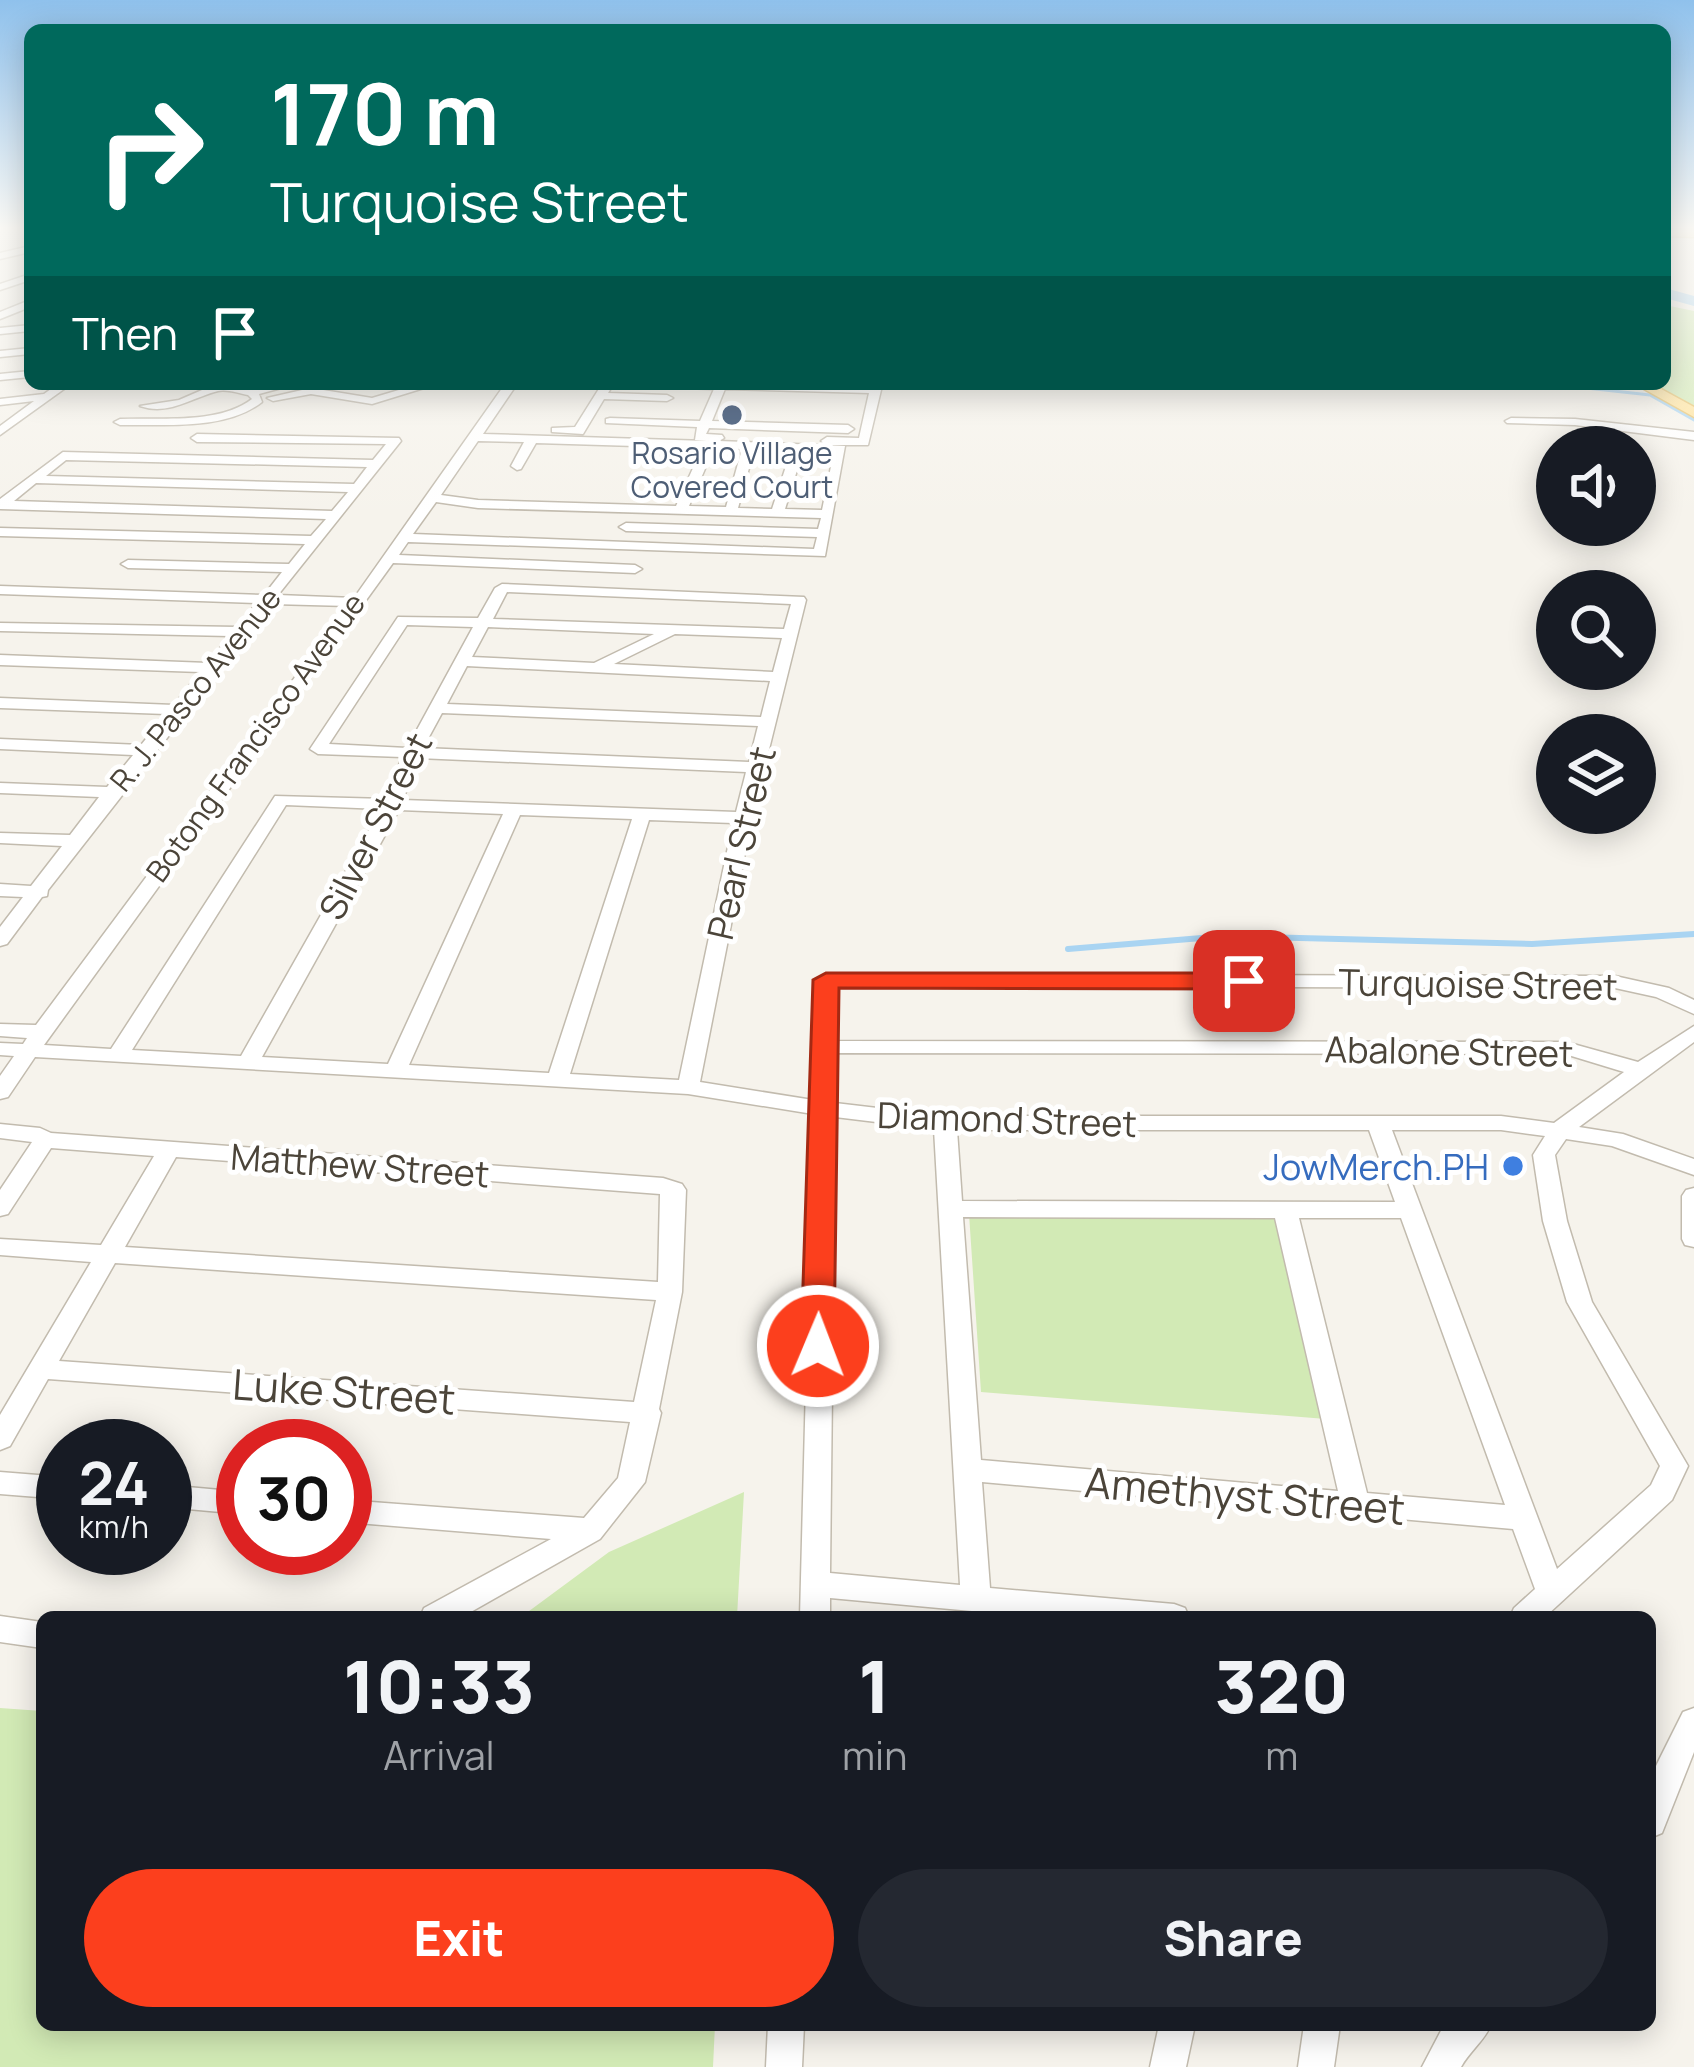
<!DOCTYPE html>
<html lang="en">
<head>
<meta charset="utf-8">
<style>
  :root { --surface:#171b24; --page:#242831; --text:#f1f3f6; --muted:#9ea1a6; --accent:#fc3f1d }
  body { margin:0; font-family:Manrope,sans-serif; background:var(--page); color:var(--text); height:100vh; display:flex; flex-direction:column; font-size:45px; white-space:nowrap }
  * { box-sizing:border-box; margin:0 }
  p { font-size:39px; color:var(--muted) }
  .icon { flex:none; width:66px; height:66px; fill:none; stroke:currentColor; stroke-width:2; stroke-linecap:round; stroke-linejoin:round }
  .map { position:relative; flex:1; overflow:hidden }
  .sheet { position:absolute; left:36px; top:1611px; width:1620px; height:420px; display:flex; flex-direction:column; background:var(--surface); border-radius:18px; box-shadow:0 6px 30px #0003 }
  .sheet>* { flex:none }
  .guide { position:absolute; left:24px; top:24px; width:1647px; height:366px; border-radius:18px; box-shadow:0 6px 30px #0003; background:#00695c; color:#fff; overflow:hidden }
  .controls { position:absolute; left:1536px; top:426px; display:grid; gap:24px }
  .controls a { display:grid; place-items:center; width:120px; height:120px; border-radius:50%; background:var(--surface); box-shadow:0 6px 30px #0003; font-size:60px }
  .speed { position:absolute; left:36px; top:1419px; display:flex; gap:24px; font-size:60px; font-weight:700; text-align:center }
  .speed>* { display:grid; place-content:center; width:156px; height:156px; border-radius:50%; background:var(--surface); box-shadow:0 6px 30px #0003; line-height:1 }
  .speed small { font-size:30px; font-weight:400 }
  .speed .limit { border:18px solid #d22; background:#fff; color:#111 }
  .pin { position:absolute; display:grid; place-items:center; width:102px; height:102px; color:#fff; margin:-51px; border-radius:24px; box-shadow:0 6px 18px #0006 }
  .me { position:absolute; width:132px; margin:-66px; rotate:1deg; stroke-linejoin:round; filter:drop-shadow(0 0 9px #0008) }
  .turn { display:flex; align-items:center; gap:42px; height:252px; padding:0 48px; font-size:54px }
  .turn .icon { width:156px; height:156px; stroke-width:2.5 }
  .turn b { display:block; font-size:84px; line-height:102px }
  .then { display:flex; align-items:center; height:114px; padding:0 48px; background:#0003; gap:24px; font-size:45px }
  .eta { display:flex; justify-content:space-evenly; align-items:center; height:204px; text-align:center }
  .eta b { font-size:72px; font-weight:800; line-height:84px }
  .primary-button { display:flex; gap:24px; margin-top:auto; padding:24px 48px }
  .primary-button a { flex:1; height:138px; border-radius:72px; background:var(--accent); color:#fff; font-size:48px; font-weight:800; line-height:138px; text-align:center }
  .primary-button a+a { background:var(--page); color:var(--text) }
  .map>svg:first-child { display:block }
  .green { fill:#d2eab5 }
  .lines { fill:none; stroke-linecap:round; stroke-linejoin:round }
  .stream-far1 { stroke:#a9d4f2; stroke-width:3 }
  .stream { stroke:#a9d4f2; stroke-width:6 }
  .river { fill:#a9d4f2; fill-rule:evenodd }
  .minor-casing { stroke:#c2bbae; stroke-width:3 }
  .major-casing { stroke:#e6c16a; stroke-width:3 }
  .minor { fill:#fff; fill-rule:evenodd }
  .major { fill:#ffe39c; fill-rule:evenodd }
  .route { fill:#fc3f1d; stroke:#a42913; stroke-width:3 }
  .service-dot { fill:#5c6f8a; stroke:#fff; stroke-width:4.5 }
  .shop-dot { fill:#3f7fe0; stroke:#fff; stroke-width:4.5 }
  .labels { text-anchor:middle; dominant-baseline:central; stroke-width:10; stroke-linejoin:round; paint-order:stroke }
  .far-service-label { font-size:30px; fill:#4e5e75; stroke:#fff }
  .far-street-label { font-size:30px; fill:#4b4439; stroke:#fff }
  .street-label { font-size:36px; fill:#4b4439; stroke:#fff }
  .shop-label { font-size:36px; fill:#366cbe; stroke:#fff; text-anchor:end }
  .near-street-label { font-size:42px; fill:#4b4439; stroke:#fff }
</style>
</head>
<body>
<div class="map">
<svg width="1694" height="2067" viewBox="0 0 1694 2067">
  <rect width="100%" height="100%" fill="#f6f3ec"/>
  <path class="green" d="M 1665,305 L 1694,311 L 1694,407 L 1652,384 L 1665,384 Z
    M 969,1214 L 1277,1214 L 1326,1419 L 981,1392 Z
    M 744,1492 L 737,1617 L 521,1617 L 609,1552 Z
    M 0,1708 L 42,1711 L 42,2025 L 715,2025 L 713,2067 L 0,2067 Z"/>
  <g class="lines">
    <path class="stream-far1" d="M 1550,384 L 1650,395 L 1694,420"/>
    <path class="stream" d="M 1068,949 L 1226,936 L 1532,944 L 1694,934"/>
    <path class="river" d="M 1665,288 L 1694,296 L 1694,306 L 1665,298 Z"/>
    <g class="minor-casing">
      <path id="minor" d="M 30,246 L 30,252 L 0,259 L 0,253 Z
        M 30,274 L 30,280 L 0,290 L 0,284 Z
        M 30,300 L 30,307 L 0,319 L 0,312 Z
        M 30,325 L 30,331 L 0,334 L 0,328 Z
        M 30,348 L 30,354 L 0,357 L 0,351 Z
        M 30,371 L 30,377 L 0,380 L 0,374 Z
        M 58,384 L 71,384 L 0,435 L 0,426 L 34,401 L 0,405 L 0,399 L 44,394 Z
        M 216,384 L 252,389 L 296,384 L 259,394 L 262,402 C 225,431 165,424 120,425 L 114,422 L 120,419 C 160,417 218,425 252,399 L 248,395 C 239,393 227,389 218,391 C 191,398 168,416 140,406 L 179,400 Z
        M 419,384 L 437,384 L 372,404 L 311,394 L 273,401 L 267,398 L 311,388 L 372,398 Z
        M 505,384 L 517,384 L 483,434 L 707,441 L 695,440 L 697,427 L 606,423 L 606,419 L 610,418 L 700,421 L 714,389 L 648,387 L 642,384 L 875,387 L 881,390 L 868,445 L 827,445 L 821,441 L 827,437 L 859,438 L 869,393 L 725,389 L 712,421 L 848,425 L 854,429 L 848,433 L 709,428 L 706,434 L 722,435 L 724,438 L 719,441 L 845,446 L 825,556 L 408,542 L 399,555 L 635,565 L 642,569 L 635,573 L 393,563 L 44,1045 L 111,1049 L 275,796 L 386,799 L 402,757 L 318,754 L 310,749 L 398,617 L 478,618 L 495,588 L 502,584 L 804,597 L 806,600 L 752,818 L 700,1082 L 813,1100 L 816,980 L 826,974 L 1615,976 L 1669,988 L 1694,1000 L 1694,1014 L 1656,997 L 1615,988 L 836,986 L 836,1041 L 1566,1042 L 1638,1062 L 1694,1026 L 1694,1042 L 1579,1127 L 1623,1134 L 1694,1159 L 1694,1175 L 1612,1146 L 1566,1139 L 1555,1155 L 1567,1221 L 1592,1302 L 1688,1466 L 1672,1500 L 1545,1617 L 1510,1617 L 1514,1608 L 1535,1589 L 1513,1529 L 982,1482 L 990,1588 L 1174,1604 L 1185,1608 L 1189,1617 L 1036,1617 L 830,1598 L 830,1617 L 800,1617 L 813,1114 L 688,1094 L 35,1057 L 8,1097 L 0,1099 L 0,1076 L 14,1056 L 0,1055 L 0,1043 L 23,1044 L 27,1038 L 0,1036 L 0,1024 L 36,1025 L 348,606 L 272,604 L 48,890 L 47,896 L 42,897 L 7,944 L 0,946 L 0,927 L 23,897 L 0,896 L 0,884 L 31,886 L 62,846 L 0,843 L 0,833 L 70,835 L 99,797 L 0,793 L 0,783 L 107,787 L 133,755 L 0,749 L 0,739 L 141,745 L 166,714 L 0,708 L 0,698 L 174,705 L 200,672 L 0,665 L 0,655 L 208,663 L 230,636 L 0,631 L 0,623 L 237,627 L 257,603 L 0,594 L 0,586 L 264,595 L 282,572 L 128,568 L 121,564 L 128,560 L 289,564 L 305,544 L 0,536 L 0,528 L 311,536 L 326,519 L 0,509 L 0,499 L 63,452 L 373,460 L 386,444 L 197,442 L 191,438 L 197,434 L 399,438 L 401,441 L 278,595 L 354,598 ZM 478,441 L 524,442 L 511,466 L 517,470 L 521,469 L 536,443 L 702,448 L 676,506 L 478,500 L 441,495 ZM 714,448 L 742,449 L 726,507 L 689,506 ZM 754,450 L 791,451 L 772,509 L 738,508 ZM 803,451 L 834,452 L 822,510 L 785,509 ZM 66,460 L 367,467 L 354,484 L 46,476 ZM 36,483 L 348,492 L 332,511 L 14,501 ZM 436,502 L 478,508 L 821,518 L 818,529 L 626,523 L 619,527 L 626,531 L 817,537 L 814,549 L 413,534 ZM 507,592 L 791,604 L 784,629 L 493,619 ZM 407,625 L 473,627 L 407,748 L 329,744 ZM 488,627 L 654,634 L 594,663 L 472,657 ZM 675,634 L 782,638 L 773,672 L 614,664 ZM 467,666 L 770,681 L 761,717 L 447,704 ZM 442,713 L 758,726 L 749,762 L 423,748 ZM 418,758 L 746,772 L 736,812 L 403,800 ZM 286,805 L 381,809 L 241,1056 L 132,1050 ZM 399,810 L 503,814 L 388,1064 L 262,1057 ZM 520,815 L 632,819 L 549,1073 L 409,1065 ZM 649,820 L 733,823 L 679,1080 L 570,1074 ZM 835,1053 L 1565,1054 L 1624,1072 L 1554,1123 L 1501,1116 L 945,1116 L 835,1103 ZM 835,1117 L 934,1129 L 960,1585 L 830,1573 ZM 957,1130 L 1369,1130 L 1395,1202 L 962,1201 ZM 1392,1130 L 1501,1130 L 1545,1136 L 1533,1155 L 1543,1221 L 1567,1302 L 1660,1466 L 1651,1485 L 1557,1569 ZM 963,1217 L 1275,1218 L 1338,1491 L 981,1460 ZM 1299,1218 L 1401,1218 L 1505,1505 L 1367,1493 Z
        M 602,384 L 613,385 L 608,393 L 667,395 L 673,398 L 667,401 L 604,399 L 583,434 L 552,432 L 552,428 L 575,427 Z
        M 1511,418 L 1575,419 L 1694,432 L 1694,440 L 1575,425 L 1507,423 L 1505,421 Z
        M 0,1124 L 40,1128 L 51,1133 L 663,1178 L 682,1184 L 686,1190 L 682,1292 L 659,1409 L 661,1413 L 645,1482 L 600,1539 L 462,1617 L 420,1617 L 424,1608 L 551,1539 L 345,1522 L 345,1500 L 584,1518 L 618,1478 L 630,1422 L 48,1379 L 10,1446 L 0,1450 L 0,1415 L 91,1262 L 0,1255 L 0,1239 L 101,1245 L 154,1156 L 51,1148 L 8,1214 L 0,1216 L 0,1190 L 32,1142 L 0,1138 ZM 176,1157 L 660,1194 L 658,1282 L 125,1247 ZM 115,1263 L 656,1300 L 634,1402 L 59,1361 Z
        M 1694,1188 L 1694,1247 L 1685,1245 L 1682,1239 L 1682,1196 L 1686,1190 Z
        M 0,1472 L 63,1477 L 63,1499 L 0,1494 Z
        M 165,1485 L 243,1492 L 243,1514 L 165,1507 Z
        M 0,1616 L 42,1622 L 42,1648 L 0,1642 Z
        M 1694,1708 L 1694,1752 L 1662,1833 L 1650,1838 L 1650,1778 L 1683,1712 Z
        M 768,2025 L 804,2025 L 802,2067 L 766,2067 Z
        M 1159,2025 L 1195,2025 L 1186,2067 L 1150,2067 Z
        M 1304,2025 L 1340,2025 L 1334,2067 L 1298,2067 Z
        M 1444,2025 L 1491,2025 C 1484,2041 1470,2051 1461,2067 L 1422,2067 Z"/>
    </g>
    <g class="major-casing">
      <path id="major" d="M 1686,228 L 1694,228 L 1694,237 L 1665,236 L 1665,230 Z
        M 1635,384 L 1652,384 L 1694,407 L 1694,417 Z"/>
    </g>
    <use href="#minor" class="minor"/>
    <use href="#major" class="major"/>
  </g>
  <linearGradient id="sky" x2="0" y2="1"><stop stop-color="#8fc1ec"/><stop offset="0.44" stop-color="#fbfaf6"/><stop offset="1" stop-color="#fbfaf6" stop-opacity="0"/></linearGradient>
  <rect width="1694" height="517" fill="url(#sky)"/>
  <path class="route" d="M 826,973 L 1244,973 L 1257,981 L 1244,989 L 839,988 L 834,1346 L 829,1355 L 818,1359 L 806,1355 L 801,1346 L 813,980 Z"/>
  <circle class="service-dot" cx="732" cy="415" r="12"/>
  <circle class="shop-dot" cx="1513" cy="1166" r="12"/>
  <g class="labels">
    <g class="far-service-label">
      <text x="732" y="452">Rosario Village<tspan x="732" dy="34">Covered Court</tspan></text>
    </g>
    <g class="far-street-label">
      <text transform="translate(195 689) rotate(-51)">R. J. Pasco Avenue</text>
      <text transform="translate(255 737) rotate(-54)">Botong Francisco Avenue</text>
    </g>
    <g class="street-label">
      <text transform="translate(375 826) rotate(-63)">Silver Street</text>
      <text transform="translate(741 843) rotate(-77)">Pearl Street</text>
      <text transform="translate(1478 984) rotate(1)">Turquoise Street</text>
      <text transform="translate(1449 1051) rotate(1)">Abalone Street</text>
      <text transform="translate(1007 1119) rotate(2)">Diamond Street</text>
      <text transform="translate(360 1165) rotate(4)">Matthew Street</text>
    </g>
    <g class="shop-label">
      <text x="1489" y="1166">JowMerch.PH</text>
    </g>
    <g class="near-street-label">
      <text transform="translate(344 1391) rotate(4)">Luke Street</text>
      <text transform="translate(1245 1495) rotate(5)">Amethyst Street</text>
    </g>
  </g>
</svg>
<div class="controls">
<a><svg class="icon" aria-label="sound" viewBox="0 0 24 24"><path d="M4 9h4l5-4v14l-5-4H4zM17 9q2 3 0 6"/></svg></a>
<a><svg class="icon" aria-label="search" viewBox="0 0 24 24"><circle cx="10" cy="10" r="6"/><path d="M15 15l6 6"/></svg></a>
<a><svg class="icon" aria-label="layers" viewBox="0 0 24 24"><path d="M12 4l9 5-9 5-9-5zM3 14l9 5 9-5"/></svg></a>
</div>
<div class="speed"><div>24<small>km/h</small></div><div class="limit">30</div></div>
<div class="pin" style="left:1244px;top:981px;background:#d93025"><svg class="icon" aria-label="arrive" viewBox="0 0 24 24"><path d="M6 21V4h12l-3 4 3 4H6"/></svg></div>
<svg class="me" style="left:818px;top:1346px" viewBox="-20 -20 40 40"><circle r="17" fill="#fc3f1d" stroke="#fff" stroke-width="3"/><path d="M0-11L8 9 0 5-8 9z" fill="#fff"/></svg>
<div class="guide">
<div class="turn"><svg class="icon" aria-label="right" viewBox="0 0 24 24"><path d="M7 20v-9h11M14 6l5 5-5 5"/></svg><div><b>170 m</b>Turquoise Street</div></div>
<div class="then">Then<svg class="icon" aria-label="arrive" viewBox="0 0 24 24"><path d="M6 21V4h12l-3 4 3 4H6"/></svg></div>
</div>
<section class="sheet">
<div class="eta">
<div><b>10:33</b><p>Arrival</p></div>
<div><b>1</b><p>min</p></div>
<div><b>320</b><p>m</p></div>
</div>
<div class="primary-button"><a>Exit</a><a>Share</a></div>
</section>
</div>
</body>
</html>
